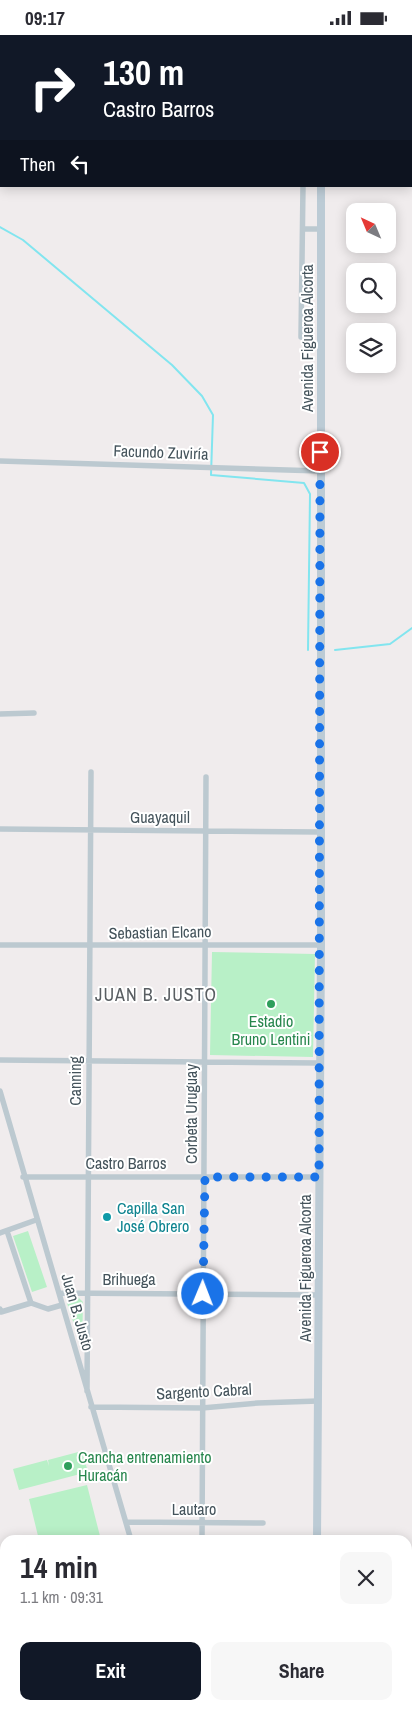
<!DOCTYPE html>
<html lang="en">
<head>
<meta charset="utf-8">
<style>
  :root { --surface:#fff; --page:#f7f7f7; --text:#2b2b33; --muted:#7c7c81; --accent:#111827 }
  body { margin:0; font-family:"Archivo Narrow",sans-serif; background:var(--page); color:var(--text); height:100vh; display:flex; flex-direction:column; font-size:19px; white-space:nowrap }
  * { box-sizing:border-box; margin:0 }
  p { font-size:16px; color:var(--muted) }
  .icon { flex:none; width:28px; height:28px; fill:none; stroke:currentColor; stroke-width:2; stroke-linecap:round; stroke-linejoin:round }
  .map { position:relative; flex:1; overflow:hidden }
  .drawer { position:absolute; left:0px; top:1500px; width:412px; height:175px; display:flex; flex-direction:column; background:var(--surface); border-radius:15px 15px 0 0; box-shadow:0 2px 12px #0003 }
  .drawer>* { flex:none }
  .top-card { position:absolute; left:0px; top:0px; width:412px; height:152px; box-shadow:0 2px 12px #0003; background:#111827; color:#fff; overflow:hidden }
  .needle { width:32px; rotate:316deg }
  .controls { position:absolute; left:346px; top:168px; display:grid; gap:10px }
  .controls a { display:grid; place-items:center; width:50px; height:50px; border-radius:10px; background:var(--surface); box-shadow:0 2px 12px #0003; font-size:25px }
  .pin { position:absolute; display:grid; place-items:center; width:42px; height:42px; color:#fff; margin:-21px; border:2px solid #fff; border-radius:50%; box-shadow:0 1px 5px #0007 }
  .me { position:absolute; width:55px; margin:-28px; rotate:1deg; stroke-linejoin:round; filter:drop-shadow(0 0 4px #0008) }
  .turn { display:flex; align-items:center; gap:18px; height:105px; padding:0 20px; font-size:22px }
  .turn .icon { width:65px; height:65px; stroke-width:2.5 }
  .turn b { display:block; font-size:35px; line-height:42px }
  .then { display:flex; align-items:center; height:48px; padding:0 20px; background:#0003; gap:10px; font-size:19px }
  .round { display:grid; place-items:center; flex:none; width:52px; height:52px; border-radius:10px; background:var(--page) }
  .summary { display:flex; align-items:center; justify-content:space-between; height:85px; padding:0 20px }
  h1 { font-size:30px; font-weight:700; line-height:38px }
  .action { display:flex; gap:10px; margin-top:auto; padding:10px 20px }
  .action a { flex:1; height:58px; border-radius:10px; background:var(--accent); color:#fff; font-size:20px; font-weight:700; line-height:58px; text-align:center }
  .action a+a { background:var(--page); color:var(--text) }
  .status { display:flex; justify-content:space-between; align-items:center; height:35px; padding:0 25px; background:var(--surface); direction:ltr }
  .status svg { height:14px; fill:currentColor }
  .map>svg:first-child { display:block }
  .green { fill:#b8f0c7 }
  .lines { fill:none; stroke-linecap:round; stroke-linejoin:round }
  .stream { stroke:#82e5ef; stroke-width:2 }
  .street { stroke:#bcc9d0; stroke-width:5.5 }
  .secondary { stroke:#bccbd5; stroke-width:8 }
  .route { stroke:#1a73e8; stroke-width:9; stroke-dasharray:0 16.2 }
  .leisure-dot { fill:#2e9e5b; stroke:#fff; stroke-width:2 }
  .culture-dot { fill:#0f9aa8; stroke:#fff; stroke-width:2 }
  .labels { text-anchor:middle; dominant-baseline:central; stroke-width:4; stroke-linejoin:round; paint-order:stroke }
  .street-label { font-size:16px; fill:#44535b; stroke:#fff }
  .leisure-label { font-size:16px; fill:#27864d; stroke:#fff }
  .culture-label { font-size:16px; fill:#0d838f; stroke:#fff; text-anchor:start }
  .neighbourhood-label { font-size:18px; letter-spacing:1px; fill:#595e62; stroke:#fff }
</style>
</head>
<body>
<div class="status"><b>09:17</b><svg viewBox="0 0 49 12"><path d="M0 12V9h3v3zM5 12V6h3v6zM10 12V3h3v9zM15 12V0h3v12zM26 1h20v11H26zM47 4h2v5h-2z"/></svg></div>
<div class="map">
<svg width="412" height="1675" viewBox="0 0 412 1675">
  <rect width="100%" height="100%" fill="#f0eced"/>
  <path class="green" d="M 212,917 L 315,919 L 313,1022 L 210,1020 Z
    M 28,1196 L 47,1252 L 32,1257 L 13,1201 Z
    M 78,1262 L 83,1267 L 82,1314 L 67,1268 L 70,1263 Z
    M 82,1416 L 88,1437 L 19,1455 L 13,1434 L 47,1425 L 49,1431 L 48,1425 Z
    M 87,1450 L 101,1505 L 39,1505 L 29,1464 Z"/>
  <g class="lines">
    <path class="stream" d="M 0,192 L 23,205 L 172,330 L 202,361 L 213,380 L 211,440 L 304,448 L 310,459 L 308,615
      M 335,615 L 390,609 L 412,593"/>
    <path class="street" d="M 211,0 L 211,1
      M 95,1 L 95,0
      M 305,1 L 305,0
      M 0,99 L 1,99
      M 303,194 L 321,194
      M 301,302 L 303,151
      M 0,426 L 320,436
      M 0,679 L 34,678
      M 0,794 L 320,797
      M 0,910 L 321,910
      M 0,1025 L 320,1028
      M 0,1056 L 131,1505
      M 23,1142 L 319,1142
      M 7,1196 L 31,1268
      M 0,1198 L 36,1185
      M 59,1258 L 319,1260
      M 0,1274 L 1,1277 L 31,1268 L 48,1274 L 62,1270
      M 87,1356 L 91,737
      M 91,1372 L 202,1373 L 258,1368 L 318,1366
      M 126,1487 L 263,1488
      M 202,1505 L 206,742
      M 179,1670 L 180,1675
      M 200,1670 L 200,1675"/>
    <path class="secondary" d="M 322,1 L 322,0
      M 317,1505 L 321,910 L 321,151
      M 309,1675 L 311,1670"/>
  </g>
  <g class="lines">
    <path class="route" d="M 203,1259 L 205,1142 L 319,1142 L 320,417"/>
  </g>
  <g class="leisure-dot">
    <circle cx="271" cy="969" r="5"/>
    <circle cx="68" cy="1431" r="5"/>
  </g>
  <circle class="culture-dot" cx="107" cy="1182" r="5"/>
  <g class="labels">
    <g class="street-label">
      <text transform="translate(307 303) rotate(-90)">Avenida Figueroa Alcorta</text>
      <text transform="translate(161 417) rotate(2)">Facundo Zuviría</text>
      <text x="160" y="782">Guayaquil</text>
      <text transform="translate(160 897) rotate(-1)">Sebastian Elcano</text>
      <text transform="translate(75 1046) rotate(-90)">Canning</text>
      <text transform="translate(191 1079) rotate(-90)">Corbeta Uruguay</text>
      <text x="126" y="1128">Castro Barros</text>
      <text transform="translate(305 1233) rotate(-90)">Avenida Figueroa Alcorta</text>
      <text x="129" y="1244">Brihuega</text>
      <text transform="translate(78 1277) rotate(74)">Juan B. Justo</text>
      <text transform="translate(204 1356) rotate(-3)">Sargento Cabral</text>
      <text x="194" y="1474">Lautaro</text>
    </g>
    <g class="leisure-label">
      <text x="271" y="986">Estadio<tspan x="271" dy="18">Bruno Lentini</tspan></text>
      <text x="78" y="1422" text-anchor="start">Cancha entrenamiento<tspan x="78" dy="18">Huracán</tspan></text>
    </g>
    <g class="culture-label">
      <text x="117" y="1173">Capilla San<tspan x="117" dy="18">José Obrero</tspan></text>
    </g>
    <g class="neighbourhood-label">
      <text x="156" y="959">JUAN B. JUSTO</text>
    </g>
  </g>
</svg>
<div class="controls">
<a><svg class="needle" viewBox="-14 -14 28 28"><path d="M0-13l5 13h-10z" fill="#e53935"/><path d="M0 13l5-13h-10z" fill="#7c7c81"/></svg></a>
<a><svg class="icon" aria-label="search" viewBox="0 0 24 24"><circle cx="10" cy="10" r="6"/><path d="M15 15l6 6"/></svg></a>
<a><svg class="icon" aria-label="layers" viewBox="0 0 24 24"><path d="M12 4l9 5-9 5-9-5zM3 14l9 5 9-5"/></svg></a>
</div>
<div class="pin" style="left:320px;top:417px;background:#d93025"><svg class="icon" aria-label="arrive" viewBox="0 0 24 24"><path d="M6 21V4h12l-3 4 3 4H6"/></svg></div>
<svg class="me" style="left:203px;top:1259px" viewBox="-20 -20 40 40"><circle r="17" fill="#1a73e8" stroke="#fff" stroke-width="3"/><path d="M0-11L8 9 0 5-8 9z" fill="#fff"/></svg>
<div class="top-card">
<div class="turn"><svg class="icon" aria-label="right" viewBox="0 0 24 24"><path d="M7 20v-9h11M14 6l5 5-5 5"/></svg><div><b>130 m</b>Castro Barros</div></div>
<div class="then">Then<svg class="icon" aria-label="left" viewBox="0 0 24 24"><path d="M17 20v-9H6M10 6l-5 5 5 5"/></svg></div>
</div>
<section class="drawer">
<div class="summary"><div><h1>14 min</h1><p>1.1 km · 09:31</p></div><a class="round"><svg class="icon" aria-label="close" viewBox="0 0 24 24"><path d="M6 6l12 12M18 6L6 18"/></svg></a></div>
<div class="action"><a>Exit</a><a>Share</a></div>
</section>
</div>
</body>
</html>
